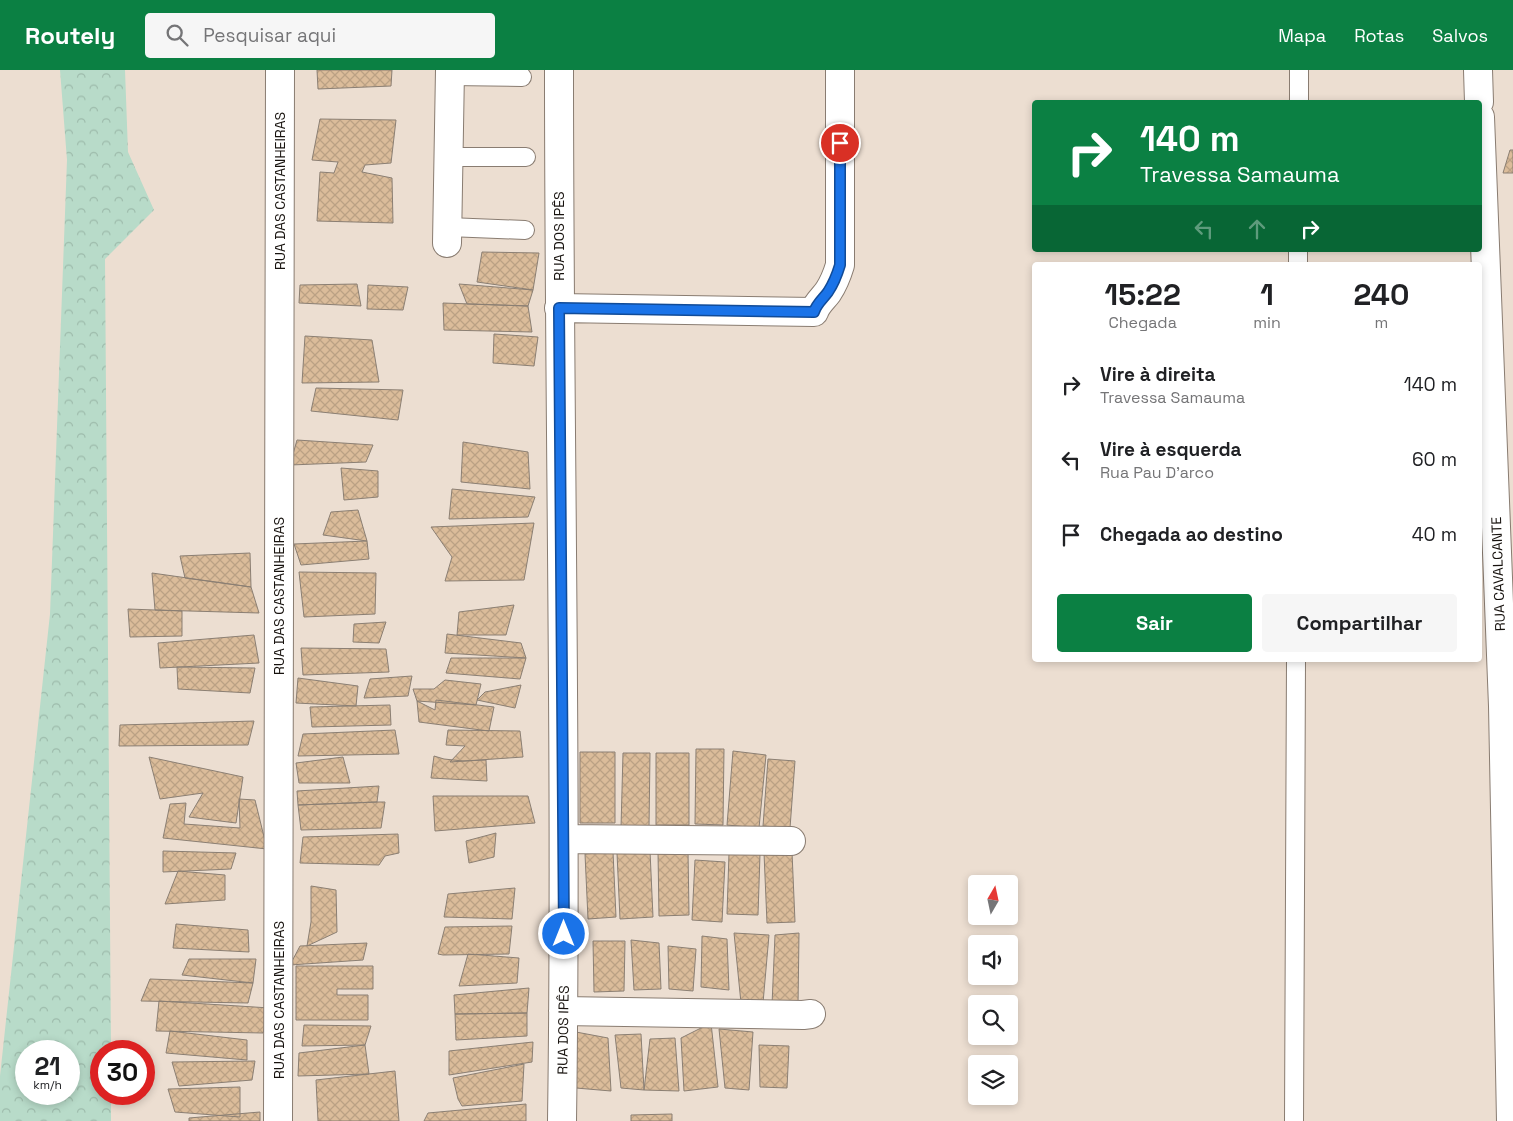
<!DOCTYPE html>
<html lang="pt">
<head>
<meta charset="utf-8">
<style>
  :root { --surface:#fff; --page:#f6f6f6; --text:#202124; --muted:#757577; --accent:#0b8043 }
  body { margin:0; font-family:"Space Grotesk",sans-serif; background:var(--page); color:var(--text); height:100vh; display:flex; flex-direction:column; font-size:19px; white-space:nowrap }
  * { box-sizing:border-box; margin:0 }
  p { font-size:16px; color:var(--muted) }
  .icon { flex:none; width:28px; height:28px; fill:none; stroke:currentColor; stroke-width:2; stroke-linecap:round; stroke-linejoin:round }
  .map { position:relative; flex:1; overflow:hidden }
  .sheet { position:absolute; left:1032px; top:192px; width:450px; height:400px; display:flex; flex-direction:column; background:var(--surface); border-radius:5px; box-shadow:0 2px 8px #0003 }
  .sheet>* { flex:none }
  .banner { position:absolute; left:1032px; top:30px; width:450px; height:152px; border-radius:5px; box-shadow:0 2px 8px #0003; background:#0b8043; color:#fff; overflow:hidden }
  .needle { width:32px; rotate:9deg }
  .controls { position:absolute; left:968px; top:805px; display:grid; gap:10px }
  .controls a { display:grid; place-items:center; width:50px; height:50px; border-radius:5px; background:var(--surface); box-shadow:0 2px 8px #0003; font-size:25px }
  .speed { position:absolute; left:15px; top:970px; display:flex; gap:10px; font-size:25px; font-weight:700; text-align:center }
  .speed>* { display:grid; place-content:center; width:65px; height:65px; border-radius:50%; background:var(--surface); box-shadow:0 2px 8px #0003; line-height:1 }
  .speed small { font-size:12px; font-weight:400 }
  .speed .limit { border:8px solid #d22; background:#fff; color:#111 }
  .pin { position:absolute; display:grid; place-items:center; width:42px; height:42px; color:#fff; margin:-21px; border:2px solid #fff; border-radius:50%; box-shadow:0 1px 5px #0007 }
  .me { position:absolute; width:55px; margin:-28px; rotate:0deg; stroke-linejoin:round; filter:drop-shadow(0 0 4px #0008) }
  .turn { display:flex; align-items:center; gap:18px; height:105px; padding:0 25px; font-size:22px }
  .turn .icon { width:65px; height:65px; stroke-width:2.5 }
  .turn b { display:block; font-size:35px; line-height:42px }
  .lanes { display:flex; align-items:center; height:48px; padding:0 25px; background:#0003; justify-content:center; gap:25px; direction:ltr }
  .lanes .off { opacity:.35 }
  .eta { display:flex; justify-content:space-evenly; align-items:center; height:85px; text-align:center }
  .eta b { font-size:30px; font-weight:700; line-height:35px }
  .primary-button { display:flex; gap:10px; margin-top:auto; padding:10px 25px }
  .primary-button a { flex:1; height:58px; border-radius:5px; background:var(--accent); color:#fff; font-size:20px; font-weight:700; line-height:58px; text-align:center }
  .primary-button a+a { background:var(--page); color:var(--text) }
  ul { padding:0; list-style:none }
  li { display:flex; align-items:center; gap:15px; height:75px; padding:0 25px }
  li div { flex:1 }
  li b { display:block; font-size:19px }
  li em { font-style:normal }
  header { display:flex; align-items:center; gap:30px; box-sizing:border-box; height:70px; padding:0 25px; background:var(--accent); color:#fff }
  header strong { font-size:24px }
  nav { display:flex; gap:28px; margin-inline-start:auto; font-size:18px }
  .search { width:350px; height:45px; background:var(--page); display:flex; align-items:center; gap:12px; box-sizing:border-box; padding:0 18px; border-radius:5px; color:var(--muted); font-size:19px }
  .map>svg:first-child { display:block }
  .forest { fill:url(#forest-crowns); fill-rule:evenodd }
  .building { fill:url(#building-cross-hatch); stroke:#8b7f73 }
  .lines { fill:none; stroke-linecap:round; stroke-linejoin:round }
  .service-casing { stroke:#897c71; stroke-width:20 }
  .minor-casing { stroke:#897c71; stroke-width:30 }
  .service { stroke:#fff; stroke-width:18 }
  .minor { stroke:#fff; stroke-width:28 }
  .route-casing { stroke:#114b97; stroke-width:12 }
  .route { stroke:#1a73e8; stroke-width:9 }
  .labels { text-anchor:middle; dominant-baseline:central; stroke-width:4; stroke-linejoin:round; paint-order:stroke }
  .street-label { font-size:14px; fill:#17120e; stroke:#fff }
</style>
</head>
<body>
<header>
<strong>Routely</strong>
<div class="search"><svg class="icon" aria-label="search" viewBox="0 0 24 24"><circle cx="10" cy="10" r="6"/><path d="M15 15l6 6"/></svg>Pesquisar aqui</div>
<nav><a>Mapa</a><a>Rotas</a><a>Salvos</a></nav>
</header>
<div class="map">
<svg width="1513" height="1051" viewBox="0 0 1513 1051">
  <defs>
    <pattern id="forest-crowns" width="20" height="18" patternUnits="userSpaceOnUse" patternTransform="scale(1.25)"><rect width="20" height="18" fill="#b8dbc9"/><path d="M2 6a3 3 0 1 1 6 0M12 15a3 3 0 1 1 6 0" fill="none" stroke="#9dbbab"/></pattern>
    <pattern id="building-cross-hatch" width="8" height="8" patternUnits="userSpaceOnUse" patternTransform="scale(1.25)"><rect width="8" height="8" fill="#dbbc9a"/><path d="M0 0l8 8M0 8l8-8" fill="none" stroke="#bba184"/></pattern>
  </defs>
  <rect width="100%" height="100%" fill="#ecded1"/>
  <path class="forest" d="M 60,0 L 125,0 L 128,82 L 154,140 L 105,189 L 111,981 L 101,981 L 101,1024 L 111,1024 L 111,1051 L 0,1051 L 0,1006 L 50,544 L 67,90 ZM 26,981 L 69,981 L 69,1024 L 26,1024 Z"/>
  <path class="building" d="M 317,0 L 392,0 L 391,16 L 318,19 Z
    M 320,49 L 396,50 L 391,93 L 365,95 L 362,102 L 392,108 L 393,153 L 317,151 L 320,102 L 334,103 L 338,92 L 312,90 Z
    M 1510,80 L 1513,80 L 1513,103 L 1503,103 Z
    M 482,182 L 539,183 L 533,220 L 477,212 Z
    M 357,214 L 361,236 L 299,233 L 300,215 Z
    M 459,214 L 533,220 L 528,236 L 467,234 Z
    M 368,215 L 408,217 L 403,240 L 367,239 Z
    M 443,233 L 528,236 L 532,262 L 444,260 Z
    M 494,264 L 538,267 L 534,296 L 493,293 Z
    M 305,266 L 372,270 L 379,312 L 302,313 Z
    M 316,318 L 403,320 L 398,350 L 311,341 Z
    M 297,370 L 373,375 L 366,392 L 290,395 Z
    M 463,372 L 528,382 L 530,419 L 461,412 Z
    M 341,398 L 378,401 L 378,427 L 344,430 Z
    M 452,419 L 535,427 L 528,447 L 449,449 Z
    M 358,440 L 367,471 L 323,465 L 331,442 Z
    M 534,453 L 524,510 L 445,511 L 452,487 L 431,457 Z
    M 367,471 L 369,489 L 301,495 L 294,474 Z
    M 250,483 L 251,517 L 185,508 L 180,486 Z
    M 299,502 L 376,503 L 375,544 L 304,547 Z
    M 152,503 L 251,517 L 259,543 L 155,540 Z
    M 514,535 L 506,565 L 457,565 L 459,542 Z
    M 128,539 L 182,541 L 182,566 L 130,567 Z
    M 386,552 L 379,573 L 353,572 L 354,554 Z
    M 447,564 L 521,573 L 526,588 L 445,583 Z
    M 254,565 L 259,593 L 160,598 L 158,573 Z
    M 301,578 L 386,579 L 389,602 L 303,605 Z
    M 451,588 L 526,588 L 520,609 L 446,603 Z
    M 177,597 L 255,598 L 250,623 L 178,619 Z
    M 412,606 L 408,626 L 364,628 L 370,609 Z
    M 298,608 L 358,616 L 356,636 L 296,633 Z
    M 445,610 L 481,614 L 476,635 L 417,631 L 413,619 L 434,619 Z
    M 521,615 L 515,638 L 477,630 L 485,622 Z
    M 436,630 L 494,637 L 489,661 L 419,652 L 417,631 L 435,640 Z
    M 390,635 L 391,655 L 312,657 L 310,637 Z
    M 254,651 L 248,675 L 119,676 L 120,655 Z
    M 395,660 L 399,684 L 298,686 L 303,664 Z
    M 448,660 L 520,661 L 523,687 L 450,692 L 465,676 L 446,675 Z
    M 696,679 L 724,679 L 723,755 L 695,754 Z
    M 733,681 L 766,685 L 759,758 L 727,755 Z
    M 580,682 L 615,682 L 615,753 L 580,753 Z
    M 623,683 L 650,683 L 649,758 L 621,758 Z
    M 656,683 L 689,683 L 689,755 L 656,755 Z
    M 434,686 L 444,689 L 463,691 L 486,690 L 487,711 L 431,708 Z
    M 149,687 L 243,707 L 236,753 L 189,747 L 203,723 L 160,729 Z
    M 343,687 L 350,713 L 299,713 L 296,693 Z
    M 768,689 L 795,691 L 790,758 L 763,756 Z
    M 379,716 L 377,732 L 298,735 L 297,721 Z
    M 433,726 L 528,726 L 535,753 L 435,761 Z
    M 239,729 L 255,730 L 267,779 L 163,768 L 170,734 L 186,733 L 184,754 L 240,758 Z
    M 377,732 L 385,732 L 381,758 L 301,760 L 298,735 Z
    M 496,763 L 494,787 L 469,793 L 466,771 Z
    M 398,764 L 399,783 L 385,786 L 379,795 L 300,793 L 303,767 Z
    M 163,781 L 236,783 L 231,799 L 163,802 Z
    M 650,781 L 653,847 L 620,849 L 617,783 Z
    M 688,781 L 689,845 L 659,846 L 658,782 Z
    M 613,782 L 616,847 L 588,849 L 585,784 Z
    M 792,782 L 795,852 L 767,853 L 764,783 Z
    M 729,783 L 760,784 L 758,845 L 727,844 Z
    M 695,790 L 725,792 L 722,852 L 692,850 Z
    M 178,801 L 225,805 L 225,830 L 165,834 Z
    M 311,816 L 336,820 L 337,862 L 307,876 L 311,852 Z
    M 515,818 L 512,849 L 444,847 L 448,824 Z
    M 176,854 L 248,860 L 249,882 L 173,878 Z
    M 512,856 L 509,884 L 443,885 L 438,884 L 445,857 Z
    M 734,863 L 769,865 L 763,933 L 741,933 Z
    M 799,863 L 798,936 L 772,935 L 775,865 Z
    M 702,866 L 727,869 L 729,920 L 701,917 Z
    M 631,870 L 659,873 L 661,919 L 634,920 Z
    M 593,871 L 625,871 L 624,921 L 594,922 Z
    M 367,873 L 363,890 L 290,895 L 300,876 Z
    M 668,876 L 696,879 L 693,921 L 669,919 Z
    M 468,884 L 519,888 L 517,913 L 459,916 Z
    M 189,889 L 256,889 L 253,913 L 182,905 Z
    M 296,896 L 373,896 L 373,919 L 337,919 L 337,925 L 368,925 L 368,950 L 296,950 Z
    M 150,909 L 253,913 L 248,933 L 141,931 Z
    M 529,918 L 527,943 L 455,944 L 454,925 Z
    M 159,931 L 270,938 L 263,963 L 156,961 Z
    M 527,943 L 527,966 L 456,970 L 455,944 Z
    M 711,953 L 718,1017 L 684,1021 L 681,968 Z
    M 304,955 L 371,956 L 365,975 L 302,976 Z
    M 719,959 L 753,962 L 749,1020 L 725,1018 Z
    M 170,961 L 247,970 L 247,990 L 166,983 Z
    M 576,962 L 608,968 L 611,1021 L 576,1018 Z
    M 641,964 L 644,1020 L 621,1018 L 615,965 Z
    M 675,968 L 679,1021 L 644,1020 L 650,969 Z
    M 533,972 L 532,992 L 449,1005 L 449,981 Z
    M 365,975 L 369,1004 L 298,1006 L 299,983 Z
    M 759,975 L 789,976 L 787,1018 L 760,1017 Z
    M 255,991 L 252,1010 L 179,1016 L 172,992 Z
    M 524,994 L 522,1031 L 462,1036 L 458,1029 L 453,1008 Z
    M 395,1001 L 399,1051 L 318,1051 L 316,1010 Z
    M 240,1017 L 240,1047 L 175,1042 L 168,1019 Z
    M 526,1034 L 526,1051 L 424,1051 L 428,1043 Z
    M 260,1042 L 260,1051 L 189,1051 L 189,1048 Z
    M 672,1044 L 672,1051 L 631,1051 L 631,1045 Z"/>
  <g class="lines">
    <g class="service-casing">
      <path id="service" d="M 450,6 L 522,7
        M 1299,32 L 1299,0
        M 448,87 L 526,87
        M 448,157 L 525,160
        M 1298,195 L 1298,180
        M 1294,1051 L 1296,590"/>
    </g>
    <g class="minor-casing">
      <path id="minor" d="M 559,0 C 559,350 567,701 562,1051
        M 1478,0 L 1479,32
        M 1480,47 L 1503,636 L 1511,1051
        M 447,173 L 450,0
        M 559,238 L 814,242 C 817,233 823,229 828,222 C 834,213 837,205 840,195 L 840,0
        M 564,769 L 791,771
        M 563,941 L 803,945 L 811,944
        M 278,1051 L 280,0"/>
    </g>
    <use href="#service" class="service"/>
    <use href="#minor" class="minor"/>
  </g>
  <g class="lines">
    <g class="route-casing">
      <path id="route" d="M 564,864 L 559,238 L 814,242 C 817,233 823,229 828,222 C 834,213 837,205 840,195 L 840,73"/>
    </g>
    <use href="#route" class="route"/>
  </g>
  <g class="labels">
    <g class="street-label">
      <text transform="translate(280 121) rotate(-90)">RUA DAS CASTANHEIRAS</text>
      <text transform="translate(559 166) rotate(-90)">RUA DOS IPÊS</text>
      <text transform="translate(1498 504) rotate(-92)">RUA CAVALCANTE</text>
      <text transform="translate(279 526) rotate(-90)">RUA DAS CASTANHEIRAS</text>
      <text transform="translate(279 930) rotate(-90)">RUA DAS CASTANHEIRAS</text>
      <text transform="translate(563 960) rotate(-89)">RUA DOS IPÊS</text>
    </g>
  </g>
</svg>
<div class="controls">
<a><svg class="needle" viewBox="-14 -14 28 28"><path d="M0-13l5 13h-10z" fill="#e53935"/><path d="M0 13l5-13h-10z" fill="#757577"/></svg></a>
<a><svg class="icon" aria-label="sound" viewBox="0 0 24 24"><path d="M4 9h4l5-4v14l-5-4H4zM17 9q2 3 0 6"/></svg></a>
<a><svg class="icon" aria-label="search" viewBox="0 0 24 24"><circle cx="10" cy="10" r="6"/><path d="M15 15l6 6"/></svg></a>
<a><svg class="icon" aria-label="layers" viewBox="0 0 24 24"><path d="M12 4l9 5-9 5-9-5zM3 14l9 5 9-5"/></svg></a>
</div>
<div class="speed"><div>21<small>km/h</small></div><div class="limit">30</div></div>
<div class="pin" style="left:840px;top:73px;background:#d93025"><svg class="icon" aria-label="arrive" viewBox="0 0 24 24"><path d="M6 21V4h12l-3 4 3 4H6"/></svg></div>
<svg class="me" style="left:564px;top:864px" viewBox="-20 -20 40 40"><circle r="17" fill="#1a73e8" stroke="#fff" stroke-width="3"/><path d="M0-11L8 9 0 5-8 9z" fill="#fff"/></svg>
<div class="banner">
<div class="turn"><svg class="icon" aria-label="right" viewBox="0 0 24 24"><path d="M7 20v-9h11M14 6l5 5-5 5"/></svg><div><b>140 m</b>Travessa Samauma</div></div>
<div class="lanes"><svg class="icon off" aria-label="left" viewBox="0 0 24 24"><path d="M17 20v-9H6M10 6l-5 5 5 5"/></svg><svg class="icon off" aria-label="ahead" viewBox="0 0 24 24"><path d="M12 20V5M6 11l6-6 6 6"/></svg><svg class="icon" aria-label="right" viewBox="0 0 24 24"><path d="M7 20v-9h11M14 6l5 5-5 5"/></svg></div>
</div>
<section class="sheet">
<div class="eta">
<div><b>15:22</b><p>Chegada</p></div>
<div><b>1</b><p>min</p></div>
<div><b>240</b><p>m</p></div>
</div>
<ul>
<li><svg class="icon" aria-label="right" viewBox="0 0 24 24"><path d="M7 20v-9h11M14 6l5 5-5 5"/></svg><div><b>Vire à direita</b><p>Travessa Samauma</p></div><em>140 m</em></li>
<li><svg class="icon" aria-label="left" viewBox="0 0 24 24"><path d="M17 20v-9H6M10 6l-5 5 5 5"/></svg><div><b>Vire à esquerda</b><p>Rua Pau D'arco</p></div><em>60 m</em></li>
<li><svg class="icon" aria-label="arrive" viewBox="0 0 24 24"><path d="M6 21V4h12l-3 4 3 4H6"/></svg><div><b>Chegada ao destino</b></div><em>40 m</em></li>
</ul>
<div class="primary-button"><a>Sair</a><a>Compartilhar</a></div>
</section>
</div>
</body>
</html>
